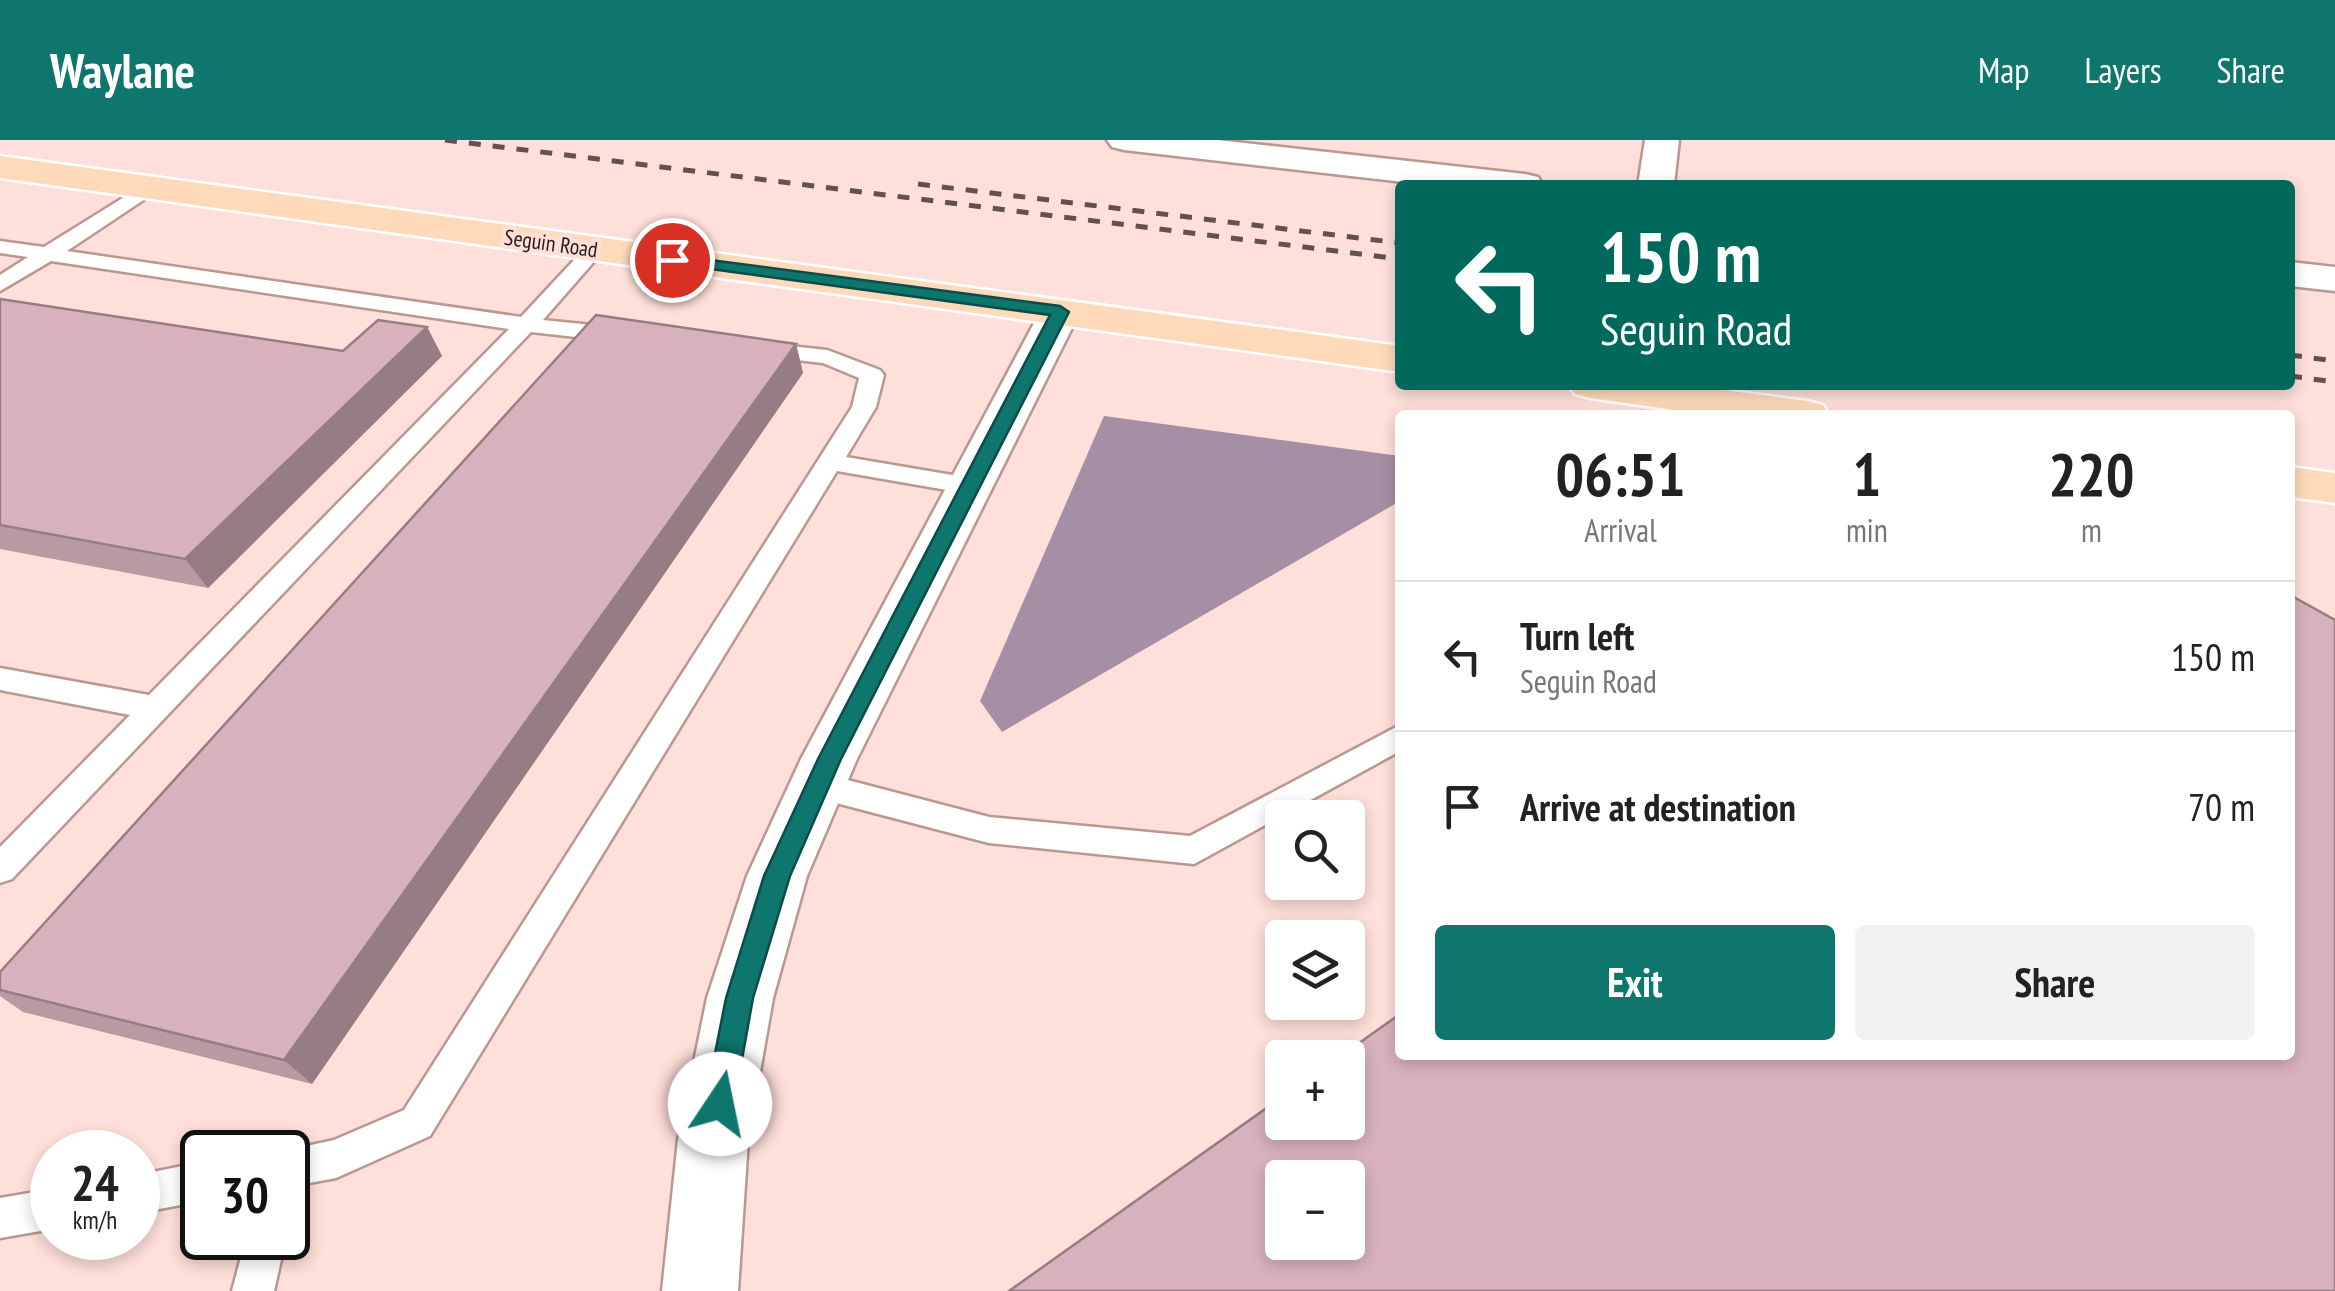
<!DOCTYPE html>
<html lang="en">
<head>
<meta charset="utf-8">
<style>
  :root { --surface:#fff; --page:#f2f2f2; --text:#222; --muted:#767676; --line:#e0e0e0; --accent:#0f766e }
  body { margin:0; font-family:"PT Sans Narrow",sans-serif; background:var(--page); color:var(--text); height:100vh; display:flex; flex-direction:column; font-size:38px; white-space:nowrap }
  * { box-sizing:border-box; margin:0 }
  p { font-size:32px; color:var(--muted) }
  .icon { flex:none; width:55px; height:55px; fill:none; stroke:currentColor; stroke-width:2; stroke-linecap:round; stroke-linejoin:round }
  .map { position:relative; flex:1; overflow:hidden }
  .details { position:absolute; left:1395px; top:270px; width:900px; height:650px; display:flex; flex-direction:column; background:var(--surface); border-radius:10px; box-shadow:0 5px 15px #0003 }
  .details>* { flex:none }
  .banner { position:absolute; left:1395px; top:40px; width:900px; height:210px; border-radius:10px; box-shadow:0 5px 15px #0003; background:#00695c; color:#fff; overflow:hidden }
  .buttons { position:absolute; left:1265px; top:660px; display:grid; gap:20px }
  .buttons a { display:grid; place-items:center; width:100px; height:100px; border-radius:10px; background:var(--surface); box-shadow:0 5px 15px #0003; font-size:50px }
  .speed { position:absolute; left:30px; top:990px; display:flex; gap:20px; font-size:50px; font-weight:700; text-align:center }
  .speed>* { display:grid; place-content:center; width:130px; height:130px; border-radius:50%; background:var(--surface); box-shadow:0 5px 15px #0003; line-height:1 }
  .speed small { font-size:25px; font-weight:400 }
  .speed .limit { border:5px solid #111; border-radius:15px; background:#fff; color:#111 }
  .pin { position:absolute; display:grid; place-items:center; width:85px; height:85px; color:#fff; margin:-42px; border:5px solid #fff; border-radius:50%; box-shadow:0 2px 10px #0007 }
  .me { position:absolute; width:110px; margin:-55px; rotate:11deg; stroke-linejoin:round; filter:drop-shadow(0 0 8px #0008) }
  .turn { display:flex; align-items:center; gap:35px; height:210px; padding:0 40px; font-size:45px }
  .turn .icon { width:130px; height:130px; stroke-width:2.5 }
  .turn b { display:block; font-size:70px; line-height:85px }
  .eta { display:flex; justify-content:space-evenly; align-items:center; height:170px; text-align:center }
  .eta b { font-size:60px; font-weight:600; line-height:70px }
  .cta { display:flex; gap:20px; margin-top:auto; padding:20px 40px }
  .cta a { flex:1; height:115px; border-radius:10px; background:var(--accent); color:#fff; font-size:40px; font-weight:600; line-height:115px; text-align:center }
  .cta a+a { background:var(--page); color:var(--text) }
  ul { padding:0; list-style:none }
  li { display:flex; align-items:center; gap:30px; height:150px; padding:0 40px; border-top:2px solid var(--line) }
  li div { flex:1 }
  li b { display:block; font-size:38px }
  li em { font-style:normal }
  header { display:flex; align-items:center; gap:60px; box-sizing:border-box; height:140px; padding:0 50px; background:var(--accent); color:#fff }
  header strong { font-size:48px }
  nav { display:flex; gap:55px; margin-inline-start:auto; font-size:35px }
  .map>svg:first-child { display:block }
  .water { fill:#a68ea4 }
  .lines { fill:none; stroke-linecap:round; stroke-linejoin:round }
  .lane-casing { stroke:#ba9790; stroke-width:5 }
  .street-casing { stroke:#ba9790; stroke-width:5 }
  .secondary-casing { stroke:#ba9790; stroke-width:5 }
  .primary-casing { stroke:#fff; stroke-width:5 }
  .lane { fill:#fff; fill-rule:evenodd }
  .street { fill:#fff; fill-rule:evenodd }
  .secondary { fill:#fff; fill-rule:evenodd }
  .primary { fill:#fedaba; fill-rule:evenodd }
  .rail { stroke:#63514e; stroke-width:5; stroke-dasharray:12 12; stroke-linecap:butt }
  .wall { fill:#b999a2 }
  .shaded-wall { fill:#967d84 }
  .building { fill:#d7b2bc; stroke:#967d84; stroke-width:2.5; fill-rule:evenodd }
  .route { fill:#0f766e; stroke:#0a4d48; stroke-width:2.5 }
  .labels { text-anchor:middle; dominant-baseline:central; stroke-width:8; stroke-linejoin:round; paint-order:stroke }
  .far-street-label { font-size:22px; fill:#281b18; stroke:#fedfd9 }
</style>
</head>
<body>
<header>
<strong>Waylane</strong>
<nav><a>Map</a><a>Layers</a><a>Share</a></nav>
</header>
<div class="map">
<svg width="2335" height="1151" viewBox="0 0 2335 1151">
  <rect width="100%" height="100%" fill="#fedfd9"/>
  <path class="water" d="M 1104,276 L 1400,316 L 1400,361 L 1002,592 L 980,561 Z"/>
  <g class="lines">
    <g class="lane-casing">
      <path id="lane" d="M 150,41 L 157,43 L 157,51 L 67,111 L 521,177 L 588,105 L 595,103 L 605,109 L 543,180 L 621,188 L 632,195 L 621,202 L 531,192 L 12,739 L 0,743 L 0,707 L 130,575 L 0,550 L 0,528 L 149,555 L 509,189 L 51,121 L 0,151 L 0,135 L 28,117 L 0,113 L 0,101 L 44,107 Z
        M 761,203 L 827,210 L 880,230 L 884,235 L 876,267 L 846,317 L 970,338 L 983,346 L 970,354 L 837,331 L 430,996 L 336,1038 L 288,1047 L 288,1012 L 279,1012 L 334,1000 L 404,970 L 852,267 L 859,238 L 823,223 L 753,215 L 750,210 Z
        M 1400,585 L 1400,611 L 1194,724 L 989,703 L 817,658 L 806,654 L 801,645 L 806,636 L 817,632 L 989,677 L 1190,696 Z
        M 202,1022 L 202,1061 L 138,1073 L 138,1035 Z
        M 52,1049 L 52,1089 L 0,1098 L 0,1058 Z
        M 246,1098 L 286,1098 L 274,1151 L 232,1151 Z"/>
    </g>
    <g class="street-casing">
      <path id="street" d="M 1645,0 L 1679,0 L 1674,45 L 1638,45 Z
        M 1060,160 L 1074,163 L 1080,172 L 857,619 L 807,736 L 773,858 L 748,1000 L 738,1151 L 662,1151 L 678,1000 L 707,858 L 747,736 L 801,619 L 1040,172 L 1046,163 Z"/>
    </g>
    <g class="secondary-casing">
      <path id="secondary" d="M 1107,0 L 1217,0 L 1525,34 L 1538,37 L 1543,45 L 1430,45 L 1124,10 L 1112,7 Z
        M 2290,122 L 2335,127 L 2335,151 L 2290,146 Z"/>
    </g>
    <g class="primary-casing">
      <path id="primary" d="M 0,16 L 1400,206 L 1400,232 L 0,38 Z
        M 1568,245 L 1686,245 L 1807,261 L 1823,265 L 1829,275 L 1710,275 L 1590,258 L 1575,254 Z
        M 2290,327 L 2335,333 L 2335,363 L 2290,357 Z"/>
    </g>
    <use href="#lane" class="lane"/>
    <use href="#street" class="street"/>
    <use href="#secondary" class="secondary"/>
    <use href="#primary" class="primary"/>
    <path class="rail" d="M 445,0 L 1400,119
      M 918,44 L 1400,103
      M 2290,215 L 2335,221
      M 2290,236 L 2335,242"/>
  </g>
  <path class="wall" d="M 0,159 L 343,211 L 427,187 L 442,216 L 208,448 L 0,409 Z
    M 796,204 L 803,233 L 312,944 L 23,872 L 0,856 L 0,832 Z"/>
  <path class="shaded-wall" d="M 427,187 L 442,216 L 208,448 L 185,419 Z
    M 796,204 L 803,233 L 312,944 L 284,920 Z"/>
  <path class="building" d="M 0,159 L 343,211 L 378,180 L 427,187 L 185,419 L 0,385 Z
    M 596,175 L 796,204 L 284,920 L 0,850 L 0,832 Z
    M 2290,455 L 2335,480 L 2335,1151 L 1009,1151 L 1282,957 L 1282,982 L 1348,982 L 1348,918 L 1338,918 L 1400,874 L 1400,915 L 2290,915 ZM 1282,1038 L 1348,1038 L 1348,1102 L 1282,1102 Z"/>
  <path class="route" d="M 672,115 L 1060,166 L 1069,172 L 841,619 L 790,736 L 753,858 L 734,964 L 730,974 L 720,978 L 709,974 L 705,964 L 726,858 L 764,736 L 818,619 L 1050,175 L 667,123 L 664,120 Z"/>
  <g class="labels">
    <g class="far-street-label">
      <text transform="translate(551 103) rotate(8)">Seguin Road</text>
    </g>
  </g>
</svg>
<div class="buttons">
<a><svg class="icon" aria-label="search" viewBox="0 0 24 24"><circle cx="10" cy="10" r="6"/><path d="M15 15l6 6"/></svg></a>
<a><svg class="icon" aria-label="layers" viewBox="0 0 24 24"><path d="M12 4l9 5-9 5-9-5zM3 14l9 5 9-5"/></svg></a>
<a>+</a>
<a>−</a>
</div>
<div class="speed"><div>24<small>km/h</small></div><div class="limit">30</div></div>
<div class="pin" style="left:672px;top:120px;background:#d93025"><svg class="icon" aria-label="arrive" viewBox="0 0 24 24"><path d="M6 21V4h12l-3 4 3 4H6"/></svg></div>
<svg class="me" style="left:720px;top:964px" viewBox="-20 -20 40 40"><circle r="19" fill="#fff"/><path d="M0-13L10 11 0 6-10 11z" fill="#0f766e"/></svg>
<div class="banner">
<div class="turn"><svg class="icon" aria-label="left" viewBox="0 0 24 24"><path d="M17 20v-9H6M10 6l-5 5 5 5"/></svg><div><b>150 m</b>Seguin Road</div></div>
</div>
<section class="details">
<div class="eta">
<div><b>06:51</b><p>Arrival</p></div>
<div><b>1</b><p>min</p></div>
<div><b>220</b><p>m</p></div>
</div>
<ul>
<li><svg class="icon" aria-label="left" viewBox="0 0 24 24"><path d="M17 20v-9H6M10 6l-5 5 5 5"/></svg><div><b>Turn left</b><p>Seguin Road</p></div><em>150 m</em></li>
<li><svg class="icon" aria-label="arrive" viewBox="0 0 24 24"><path d="M6 21V4h12l-3 4 3 4H6"/></svg><div><b>Arrive at destination</b></div><em>70 m</em></li>
</ul>
<div class="cta"><a>Exit</a><a>Share</a></div>
</section>
</div>
</body>
</html>
